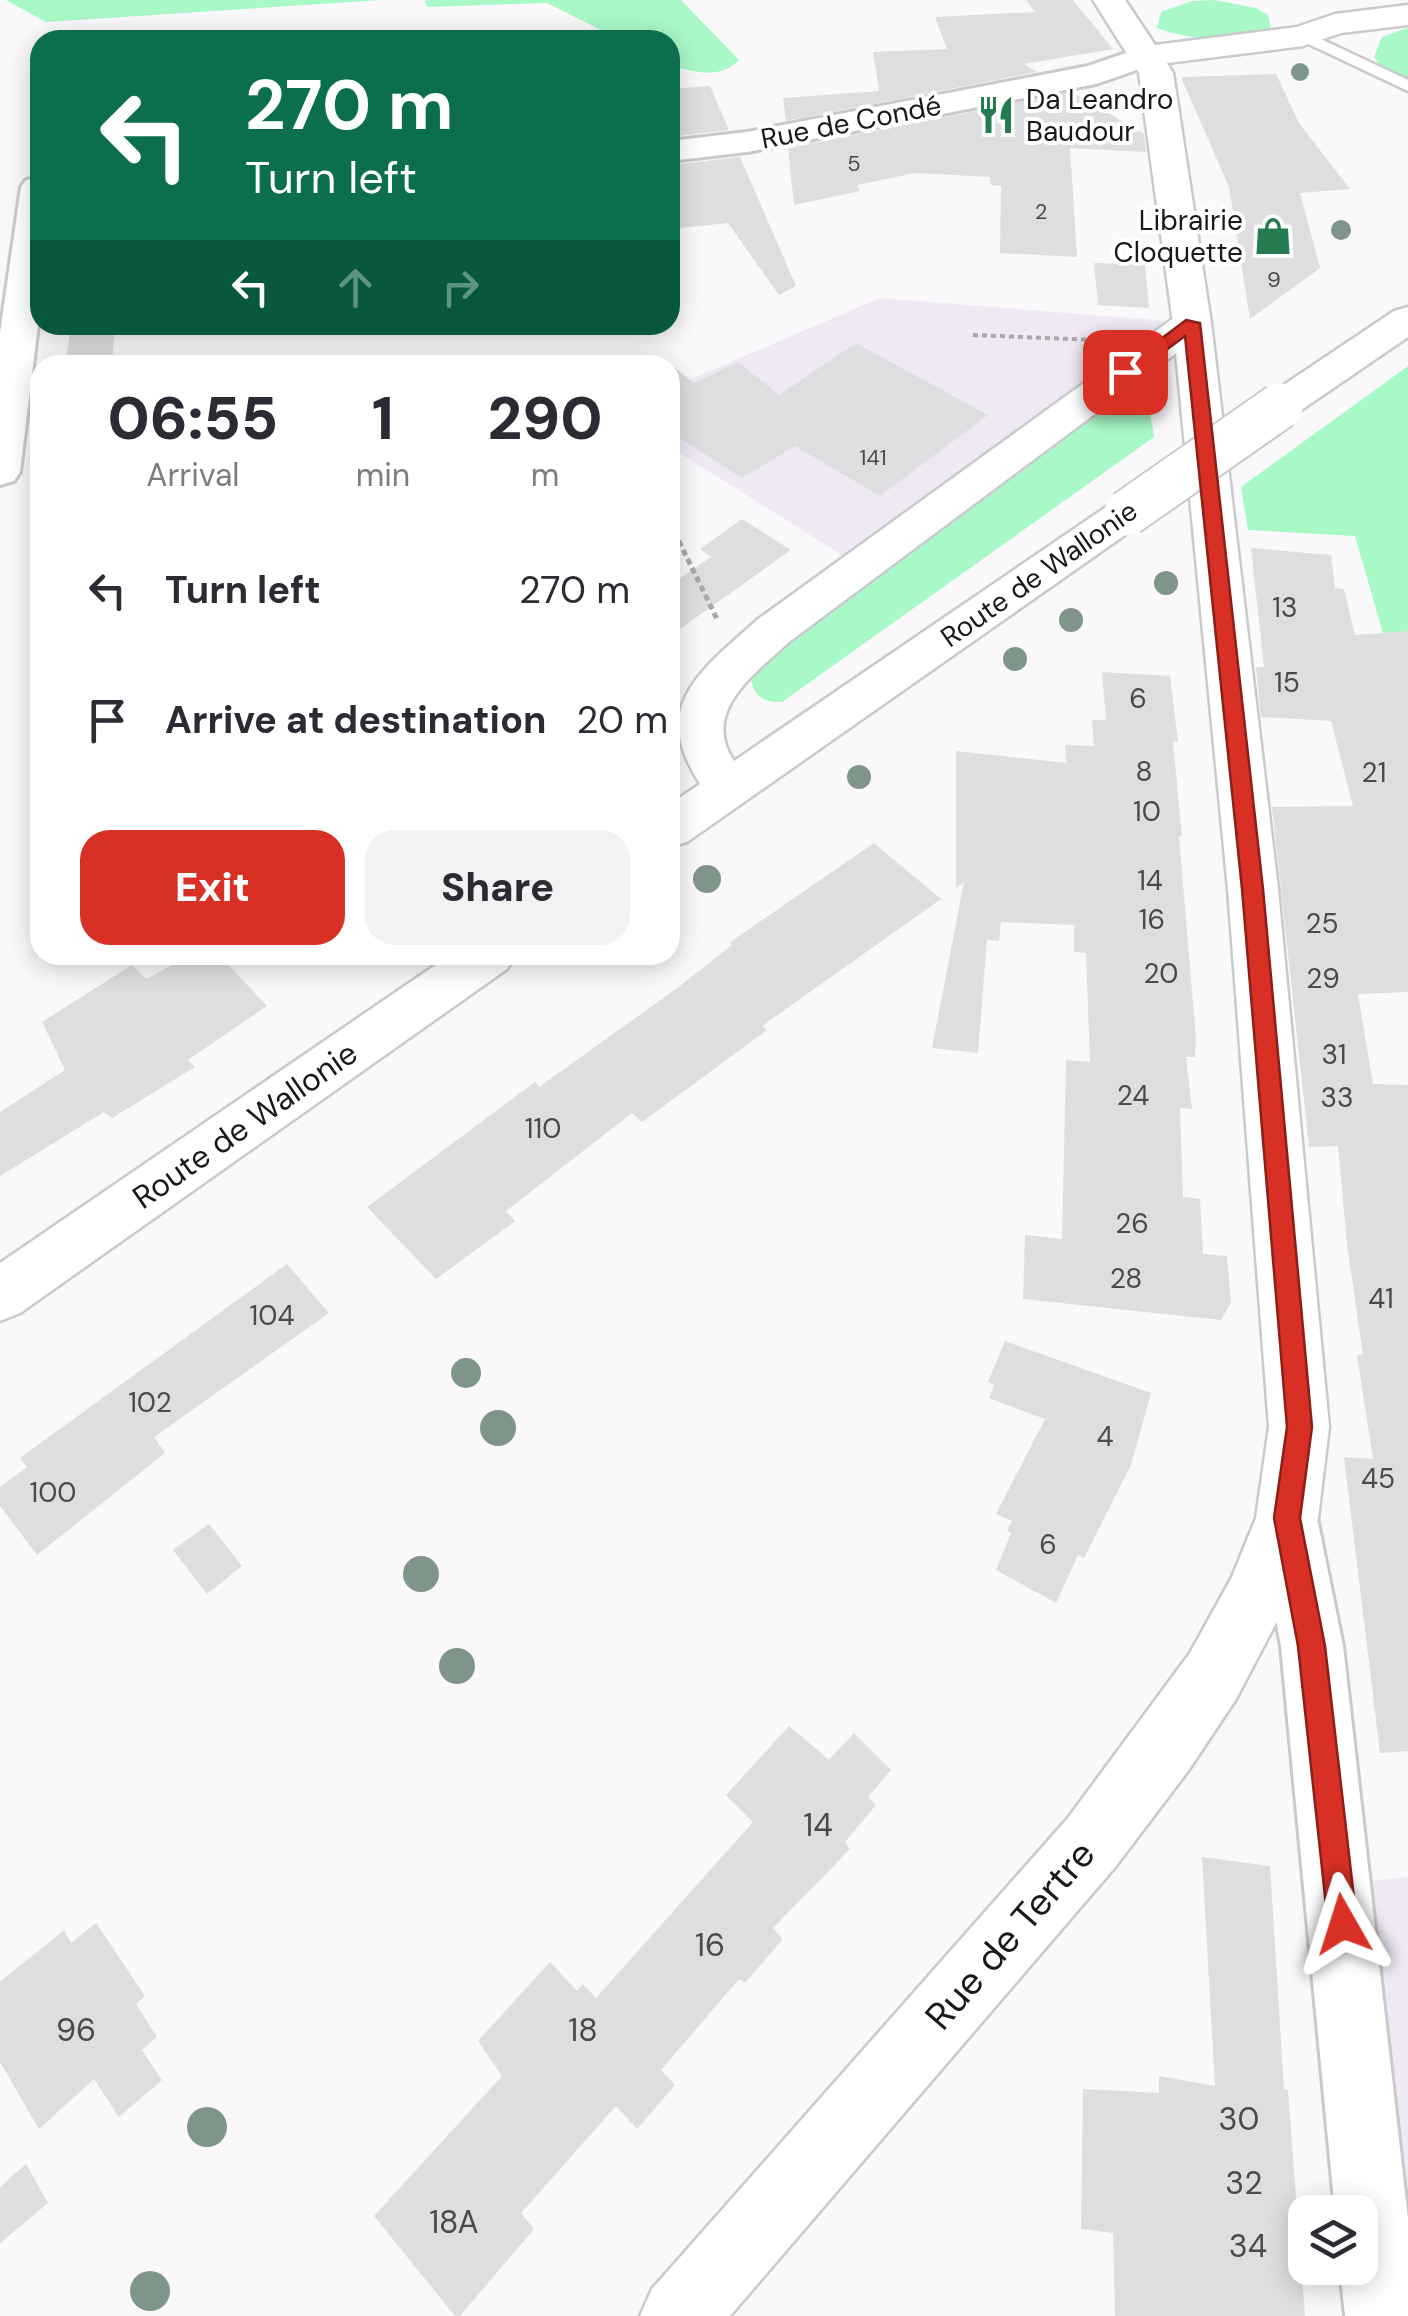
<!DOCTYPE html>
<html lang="en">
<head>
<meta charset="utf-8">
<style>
  :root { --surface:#fff; --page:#f2f2f3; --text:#2b2b33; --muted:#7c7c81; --accent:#d93025 }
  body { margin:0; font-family:"DM Sans",sans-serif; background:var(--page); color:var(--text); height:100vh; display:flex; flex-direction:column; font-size:38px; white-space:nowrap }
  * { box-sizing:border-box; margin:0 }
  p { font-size:32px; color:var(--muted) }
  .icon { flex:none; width:55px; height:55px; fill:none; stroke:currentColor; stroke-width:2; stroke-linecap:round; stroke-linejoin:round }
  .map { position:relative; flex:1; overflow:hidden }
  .drawer { position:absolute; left:30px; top:355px; width:650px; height:610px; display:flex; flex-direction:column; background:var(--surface); border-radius:30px; box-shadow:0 5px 25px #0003 }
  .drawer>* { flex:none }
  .guide { position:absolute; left:30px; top:30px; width:650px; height:305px; border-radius:30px; box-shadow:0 5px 25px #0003; background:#0b6e4f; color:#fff; overflow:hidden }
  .controls { position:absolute; left:1288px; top:2195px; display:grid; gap:20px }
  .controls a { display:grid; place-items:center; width:90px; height:90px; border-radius:20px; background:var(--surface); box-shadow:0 5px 25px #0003; font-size:50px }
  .pin { position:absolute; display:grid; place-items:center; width:85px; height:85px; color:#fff; margin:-42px; border-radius:20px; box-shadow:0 5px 15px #0006 }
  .me { position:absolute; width:110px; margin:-55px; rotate:354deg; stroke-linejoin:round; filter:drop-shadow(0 0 8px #0008) }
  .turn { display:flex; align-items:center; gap:35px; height:210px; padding:0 50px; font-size:45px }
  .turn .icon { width:130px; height:130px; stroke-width:2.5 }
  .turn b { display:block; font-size:70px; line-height:85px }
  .lanes { display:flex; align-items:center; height:95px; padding:0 50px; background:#0003; justify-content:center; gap:50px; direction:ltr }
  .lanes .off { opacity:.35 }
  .eta { display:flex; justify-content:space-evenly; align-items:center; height:170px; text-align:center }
  .eta b { font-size:60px; font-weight:800; line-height:70px }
  .cta { display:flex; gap:20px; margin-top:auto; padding:20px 50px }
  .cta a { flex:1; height:115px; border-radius:30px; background:var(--accent); color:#fff; font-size:40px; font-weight:800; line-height:115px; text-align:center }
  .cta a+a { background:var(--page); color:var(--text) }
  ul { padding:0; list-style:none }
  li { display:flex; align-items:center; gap:30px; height:130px; padding:0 50px }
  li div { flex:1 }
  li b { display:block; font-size:38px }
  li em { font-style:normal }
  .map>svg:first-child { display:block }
  .built { fill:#eee9f4 }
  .green { fill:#a8f8c8 }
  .building { fill:#dedde0 }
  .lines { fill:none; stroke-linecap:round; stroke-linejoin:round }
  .lane-casing { stroke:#cac9cc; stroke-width:5 }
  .street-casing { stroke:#cac9cc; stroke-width:6 }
  .secondary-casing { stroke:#cac9cc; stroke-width:5 }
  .primary-casing { stroke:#cac9cc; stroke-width:5 }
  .path-far1 { stroke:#a9a8aa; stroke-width:4; stroke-dasharray:5 4; stroke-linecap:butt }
  .path { stroke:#a9a8aa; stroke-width:5; stroke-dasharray:6 4; stroke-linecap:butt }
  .lane { fill:#fff; fill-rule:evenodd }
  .street { fill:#fff; fill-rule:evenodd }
  .secondary { fill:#fff; fill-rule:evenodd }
  .primary { fill:#fff; fill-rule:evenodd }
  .primary-bridge-casing { stroke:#cac9cc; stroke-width:49; stroke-linecap:butt }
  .primary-bridge { stroke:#fff; stroke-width:45 }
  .tree { fill:#80958a }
  .route { fill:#d93025; stroke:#8d1f18; stroke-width:2.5 }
  .labels { text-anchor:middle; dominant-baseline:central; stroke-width:8; stroke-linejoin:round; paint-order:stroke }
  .far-number-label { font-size:22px; fill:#4a494c }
  .far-poi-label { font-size:28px; fill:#19181a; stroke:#fff; text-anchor:start }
  .far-street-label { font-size:28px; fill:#19181a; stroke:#fff }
  .number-label { font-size:28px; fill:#4a494c }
  .street-label { font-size:32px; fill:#19181a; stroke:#fff }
  .near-number-label { font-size:32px; fill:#4a494c }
  .near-street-label { font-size:38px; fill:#19181a; stroke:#fff }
</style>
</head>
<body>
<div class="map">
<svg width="1408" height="2316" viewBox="0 0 1408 2316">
  <rect width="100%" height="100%" fill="#faf8fb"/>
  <path class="built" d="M 880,298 L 1180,322 L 853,562 L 670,447 L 670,388 Z
    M 1408,1877 L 1408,2316 L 1339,1885 Z"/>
  <path class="green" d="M 6,0 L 381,0 L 46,22 Z
    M 425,0 L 681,0 L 739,60 C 719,80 695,72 670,65 L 670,40 L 621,40 L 547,3 L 427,7 Z
    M 1215,0 L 1256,8 L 1268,15 L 1271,28 C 1246,47 1185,39 1157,28 L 1161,12 L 1192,1 Z
    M 1408,28 L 1408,86 L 1384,71 L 1374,57 L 1382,37 Z
    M 1408,366 L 1408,637 L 1384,637 L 1355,536 L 1248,530 L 1241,487 Z
    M 1128,393 L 1149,406 L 1154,437 L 782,702 C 764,703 754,697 751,679 L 797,630 L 1114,395 Z"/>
  <path class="building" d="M 1026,0 L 1073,0 L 1113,49 L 1024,64 L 1037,72 L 786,121 L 783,98 L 879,91 L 873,52 L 947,49 L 935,17 L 1035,12 Z
    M 1276,74 L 1299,123 L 1350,189 L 1300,193 L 1320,268 L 1250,319 L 1229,187 L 1181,77 Z
    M 710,86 L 729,130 L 670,137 L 670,89 Z
    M 1072,92 L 1144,134 L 1146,152 L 1070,148 L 1077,257 L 1000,253 L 1001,186 L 991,185 L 990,177 L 915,173 L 857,185 L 860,191 L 794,205 L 788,148 Z
    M 740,157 L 796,286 L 779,295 L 728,223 L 670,229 L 670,165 Z
    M 1094,263 L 1145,265 L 1149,308 L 1098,305 Z
    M 71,325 L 115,325 L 112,365 L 65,365 Z
    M 856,343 L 988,415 L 880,496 L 795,446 L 742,478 L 670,432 L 670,364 L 694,383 L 738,362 L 779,395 Z
    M 742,519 L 791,550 L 670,636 L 670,585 L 711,557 L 700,549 Z
    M 1251,548 L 1331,555 L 1335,588 L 1344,589 L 1355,635 L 1408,631 L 1408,992 L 1358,994 L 1373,1084 L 1408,1085 L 1408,1751 L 1380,1753 L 1344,1457 L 1373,1459 L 1357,1355 L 1363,1355 L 1347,1244 L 1338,1146 L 1309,1147 L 1272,807 L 1353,806 L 1331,721 L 1261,717 L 1256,667 L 1264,667 Z
    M 1102,672 L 1170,676 L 1178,742 L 1173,742 L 1182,837 L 1179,836 L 1196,1039 L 1195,1057 L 1186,1057 L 1192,1109 L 1180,1108 L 1183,1197 L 1200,1199 L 1203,1254 L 1227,1256 L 1231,1302 L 1221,1320 L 1023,1299 L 1025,1235 L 1062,1239 L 1066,1060 L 1090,1062 L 1086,953 L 1074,952 L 1074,925 L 1001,922 L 999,941 L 987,940 L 978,1053 L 932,1048 L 964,882 L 956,888 L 956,751 L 1066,763 L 1065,745 L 1094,746 L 1092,720 L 1106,720 Z
    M 874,843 L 941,899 L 762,1026 L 767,1030 L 642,1122 L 632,1113 L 506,1211 L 515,1221 L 436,1279 L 367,1207 L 535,1082 L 539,1087 L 676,989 L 732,945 L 729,943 Z
    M 192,955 L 219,955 L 267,1006 L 188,1060 L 195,1067 L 112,1118 L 104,1112 L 0,1176 L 0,1112 L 65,1070 L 42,1022 L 132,965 L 146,979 Z
    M 287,1264 L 329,1313 L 154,1437 L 165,1453 L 37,1555 L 0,1506 L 0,1487 L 27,1467 L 20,1458 Z
    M 1005,1341 L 1151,1393 L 1131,1465 L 1084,1558 L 1078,1555 L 1056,1603 L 996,1570 L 1011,1533 L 1007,1530 L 1012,1521 L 996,1514 L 1045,1419 L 989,1398 L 994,1385 L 988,1382 Z
    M 209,1524 L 242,1566 L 207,1594 L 173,1550 Z
    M 789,1726 L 829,1760 L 854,1733 L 891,1770 L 868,1797 L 876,1805 L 845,1842 L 850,1849 L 773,1928 L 783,1939 L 745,1983 L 739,1979 L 661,2070 L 675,2085 L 637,2129 L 616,2106 L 521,2213 L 534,2229 L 460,2316 L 455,2316 L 374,2216 L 502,2076 L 478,2041 L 550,1962 L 577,1991 L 583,1984 L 596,1998 L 753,1822 L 726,1795 Z
    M 1202,1857 L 1270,1866 L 1284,2089 L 1288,2090 L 1305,2316 L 1115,2316 L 1113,2233 L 1081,2229 L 1083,2089 L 1159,2093 L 1159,2076 L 1215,2086 Z
    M 96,1923 L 145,1996 L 136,2004 L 157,2037 L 142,2050 L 162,2080 L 119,2117 L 94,2079 L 39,2129 L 0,2062 L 0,1982 L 64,1930 L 71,1943 Z
    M 26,2164 L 48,2203 L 0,2243 L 0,2187 Z"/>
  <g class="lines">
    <g class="lane-casing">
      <path id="lane" d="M 1298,33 L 1308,33 L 1408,80 L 1408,91 L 1298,39 Z"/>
    </g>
    <g class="street-casing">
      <path id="street" d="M 1146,46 L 1157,49 L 1162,56 L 1157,63 L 1096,84 L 747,152 L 670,161 L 670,141 L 747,132 L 1088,66 Z
        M 40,177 L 40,309 L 20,472 L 14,481 L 0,485 L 0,333 L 21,187 L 26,180 Z
        M 1287,1489 L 1308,1498 L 1317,1518 L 1343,1646 L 1408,2219 L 1408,2316 L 1345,2316 L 1340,2268 L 1360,2268 L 1360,2212 L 1335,2212 L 1281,1646 L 1257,1518 L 1266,1498 Z"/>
    </g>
    <g class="secondary-casing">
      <path id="secondary" d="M 1093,0 L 1125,0 L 1155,45 L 1297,27 L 1335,14 L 1408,5 L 1408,25 L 1341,33 L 1303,46 L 1167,63 L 1173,73 L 1211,323 L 1278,889 L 1329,1427 L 1318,1518 L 1278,1619 L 1236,1699 L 1188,1771 L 1116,1866 L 730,2316 L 640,2316 L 652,2289 L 1068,1818 L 1190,1653 L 1232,1577 L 1256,1518 L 1269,1427 L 1228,889 L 1173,323 L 1139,73 Z"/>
    </g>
    <g class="primary-casing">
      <path id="primary" d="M 1408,307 L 1408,337 L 1294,415 L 1280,419 L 1266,415 L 1260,406 L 1266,397 L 1394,311 Z
        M 1192,311 L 1206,315 L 1211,323 L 1206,331 L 789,642 C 756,673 700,711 734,761 L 1112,503 L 1127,499 L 1142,503 L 1148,513 L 1142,523 L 687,842 L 670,847 L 670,804 L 700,784 C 649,705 700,672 757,620 L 1178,315 Z
        M 450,955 L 515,955 L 507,969 L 20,1313 L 0,1321 L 0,1263 Z"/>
    </g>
    <path class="path-far1" d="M 973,335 L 1096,340"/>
    <path class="path" d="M 670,523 L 718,621"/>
    <use href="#lane" class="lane"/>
    <use href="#street" class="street"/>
    <use href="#secondary" class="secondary"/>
    <use href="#primary" class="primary"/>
    <g class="primary-bridge-casing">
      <path id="primary-bridge" d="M 1127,513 L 1280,406"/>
    </g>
    <use href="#primary-bridge" class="primary-bridge"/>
  </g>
  <g class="tree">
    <circle cx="1300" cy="72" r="9"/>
    <circle cx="1341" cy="230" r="10"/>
    <circle cx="1166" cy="583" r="12"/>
    <circle cx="1071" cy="620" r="12"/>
    <circle cx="1015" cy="659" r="12"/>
    <circle cx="859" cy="777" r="12"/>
    <circle cx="707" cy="879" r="14"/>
    <circle cx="466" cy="1373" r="15"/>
    <circle cx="498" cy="1428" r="18"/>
    <circle cx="421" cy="1574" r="18"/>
    <circle cx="457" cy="1666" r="18"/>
    <circle cx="207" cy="2127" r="20"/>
    <circle cx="150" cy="2291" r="20"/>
  </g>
  <path class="route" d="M 1186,320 L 1200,323 L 1263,889 L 1312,1427 L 1300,1518 L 1325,1646 L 1357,1924 L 1353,1935 L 1343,1939 L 1333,1935 L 1328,1924 L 1298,1646 L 1274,1518 L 1287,1427 L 1242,889 L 1185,336 L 1131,376 L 1117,372 Z"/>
  <defs>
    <g id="restaurant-bare" transform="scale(3)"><path d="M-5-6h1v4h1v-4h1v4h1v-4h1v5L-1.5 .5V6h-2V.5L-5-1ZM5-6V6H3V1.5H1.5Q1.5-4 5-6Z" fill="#247c50" stroke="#fff" stroke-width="2.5" paint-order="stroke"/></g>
    <g id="shop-bare" transform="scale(3)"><path d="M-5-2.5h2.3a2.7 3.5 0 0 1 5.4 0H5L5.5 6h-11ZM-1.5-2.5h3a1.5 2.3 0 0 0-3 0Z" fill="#247c50" stroke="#fff" stroke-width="2.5" paint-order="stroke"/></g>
  </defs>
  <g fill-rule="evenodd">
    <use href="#restaurant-bare" x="996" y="115"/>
    <use href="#shop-bare" x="1273" y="236"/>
  </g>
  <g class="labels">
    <g class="far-number-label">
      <text x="854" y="163">5</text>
      <text x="1041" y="211">2</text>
      <text x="1274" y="279">9</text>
      <text x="873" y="457">141</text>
    </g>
    <g class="far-poi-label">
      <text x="1026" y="99">Da Leandro<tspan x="1026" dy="32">Baudour</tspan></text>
      <text x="1243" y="220" text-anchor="end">Librairie<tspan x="1243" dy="32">Cloquette</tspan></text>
    </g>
    <g class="far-street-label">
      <text transform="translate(851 122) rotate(-11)">Rue de Condé</text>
      <text transform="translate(1039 574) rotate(-35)">Route de Wallonie</text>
    </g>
    <g class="number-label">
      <text x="1285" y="607">13</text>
      <text x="1287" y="682">15</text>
      <text x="1138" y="698">6</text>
      <text x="1144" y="771">8</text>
      <text x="1374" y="772">21</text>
      <text x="1147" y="811">10</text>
      <text x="1150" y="880">14</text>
      <text x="1152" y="919">16</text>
      <text x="1322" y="923">25</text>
      <text x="1161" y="973">20</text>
      <text x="1323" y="978">29</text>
      <text x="1334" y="1054">31</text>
      <text x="1133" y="1095">24</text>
      <text x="1337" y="1097">33</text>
      <text x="543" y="1128">110</text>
      <text x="1132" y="1223">26</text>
      <text x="1126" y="1278">28</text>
      <text x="1381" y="1298">41</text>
      <text x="272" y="1315">104</text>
      <text x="150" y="1402">102</text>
      <text x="1105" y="1436">4</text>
      <text x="1378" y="1478">45</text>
      <text x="53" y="1492">100</text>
      <text x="1048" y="1544">6</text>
    </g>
    <g class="street-label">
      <text transform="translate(245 1125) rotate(-35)">Route de Wallonie</text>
    </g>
    <g class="near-number-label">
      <text x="818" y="1825">14</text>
      <text x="710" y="1945">16</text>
      <text x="76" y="2030">96</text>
      <text x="583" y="2030">18</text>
      <text x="1239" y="2119">30</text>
      <text x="1244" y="2183">32</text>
      <text x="454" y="2222">18A</text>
      <text x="1248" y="2246">34</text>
    </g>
    <g class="near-street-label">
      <text transform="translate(1010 1935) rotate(-49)">Rue de Tertre</text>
    </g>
  </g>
</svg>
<div class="controls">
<a><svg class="icon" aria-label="layers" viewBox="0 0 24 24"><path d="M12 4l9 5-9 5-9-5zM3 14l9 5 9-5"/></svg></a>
</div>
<div class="pin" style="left:1125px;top:372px;background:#d93025"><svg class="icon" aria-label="arrive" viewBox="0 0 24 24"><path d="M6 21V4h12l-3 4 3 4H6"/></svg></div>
<svg class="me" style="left:1343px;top:1924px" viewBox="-20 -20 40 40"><path d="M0-17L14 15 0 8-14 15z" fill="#d93025" stroke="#fff" stroke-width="4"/></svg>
<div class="guide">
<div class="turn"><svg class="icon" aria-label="left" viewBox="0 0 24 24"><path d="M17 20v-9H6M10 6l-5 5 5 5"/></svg><div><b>270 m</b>Turn left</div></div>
<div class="lanes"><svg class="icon" aria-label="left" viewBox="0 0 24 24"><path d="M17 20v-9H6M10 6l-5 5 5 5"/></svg><svg class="icon off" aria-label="ahead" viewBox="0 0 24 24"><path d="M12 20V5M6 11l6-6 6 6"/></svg><svg class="icon off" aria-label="right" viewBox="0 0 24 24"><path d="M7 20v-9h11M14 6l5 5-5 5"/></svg></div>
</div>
<section class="drawer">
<div class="eta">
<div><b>06:55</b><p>Arrival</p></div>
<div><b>1</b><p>min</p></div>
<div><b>290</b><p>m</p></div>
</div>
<ul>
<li><svg class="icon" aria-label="left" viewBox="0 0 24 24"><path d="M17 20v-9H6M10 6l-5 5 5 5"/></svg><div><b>Turn left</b></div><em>270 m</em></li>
<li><svg class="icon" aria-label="arrive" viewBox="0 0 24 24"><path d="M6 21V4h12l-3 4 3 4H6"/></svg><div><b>Arrive at destination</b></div><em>20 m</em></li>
</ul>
<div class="cta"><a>Exit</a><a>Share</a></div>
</section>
</div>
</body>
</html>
